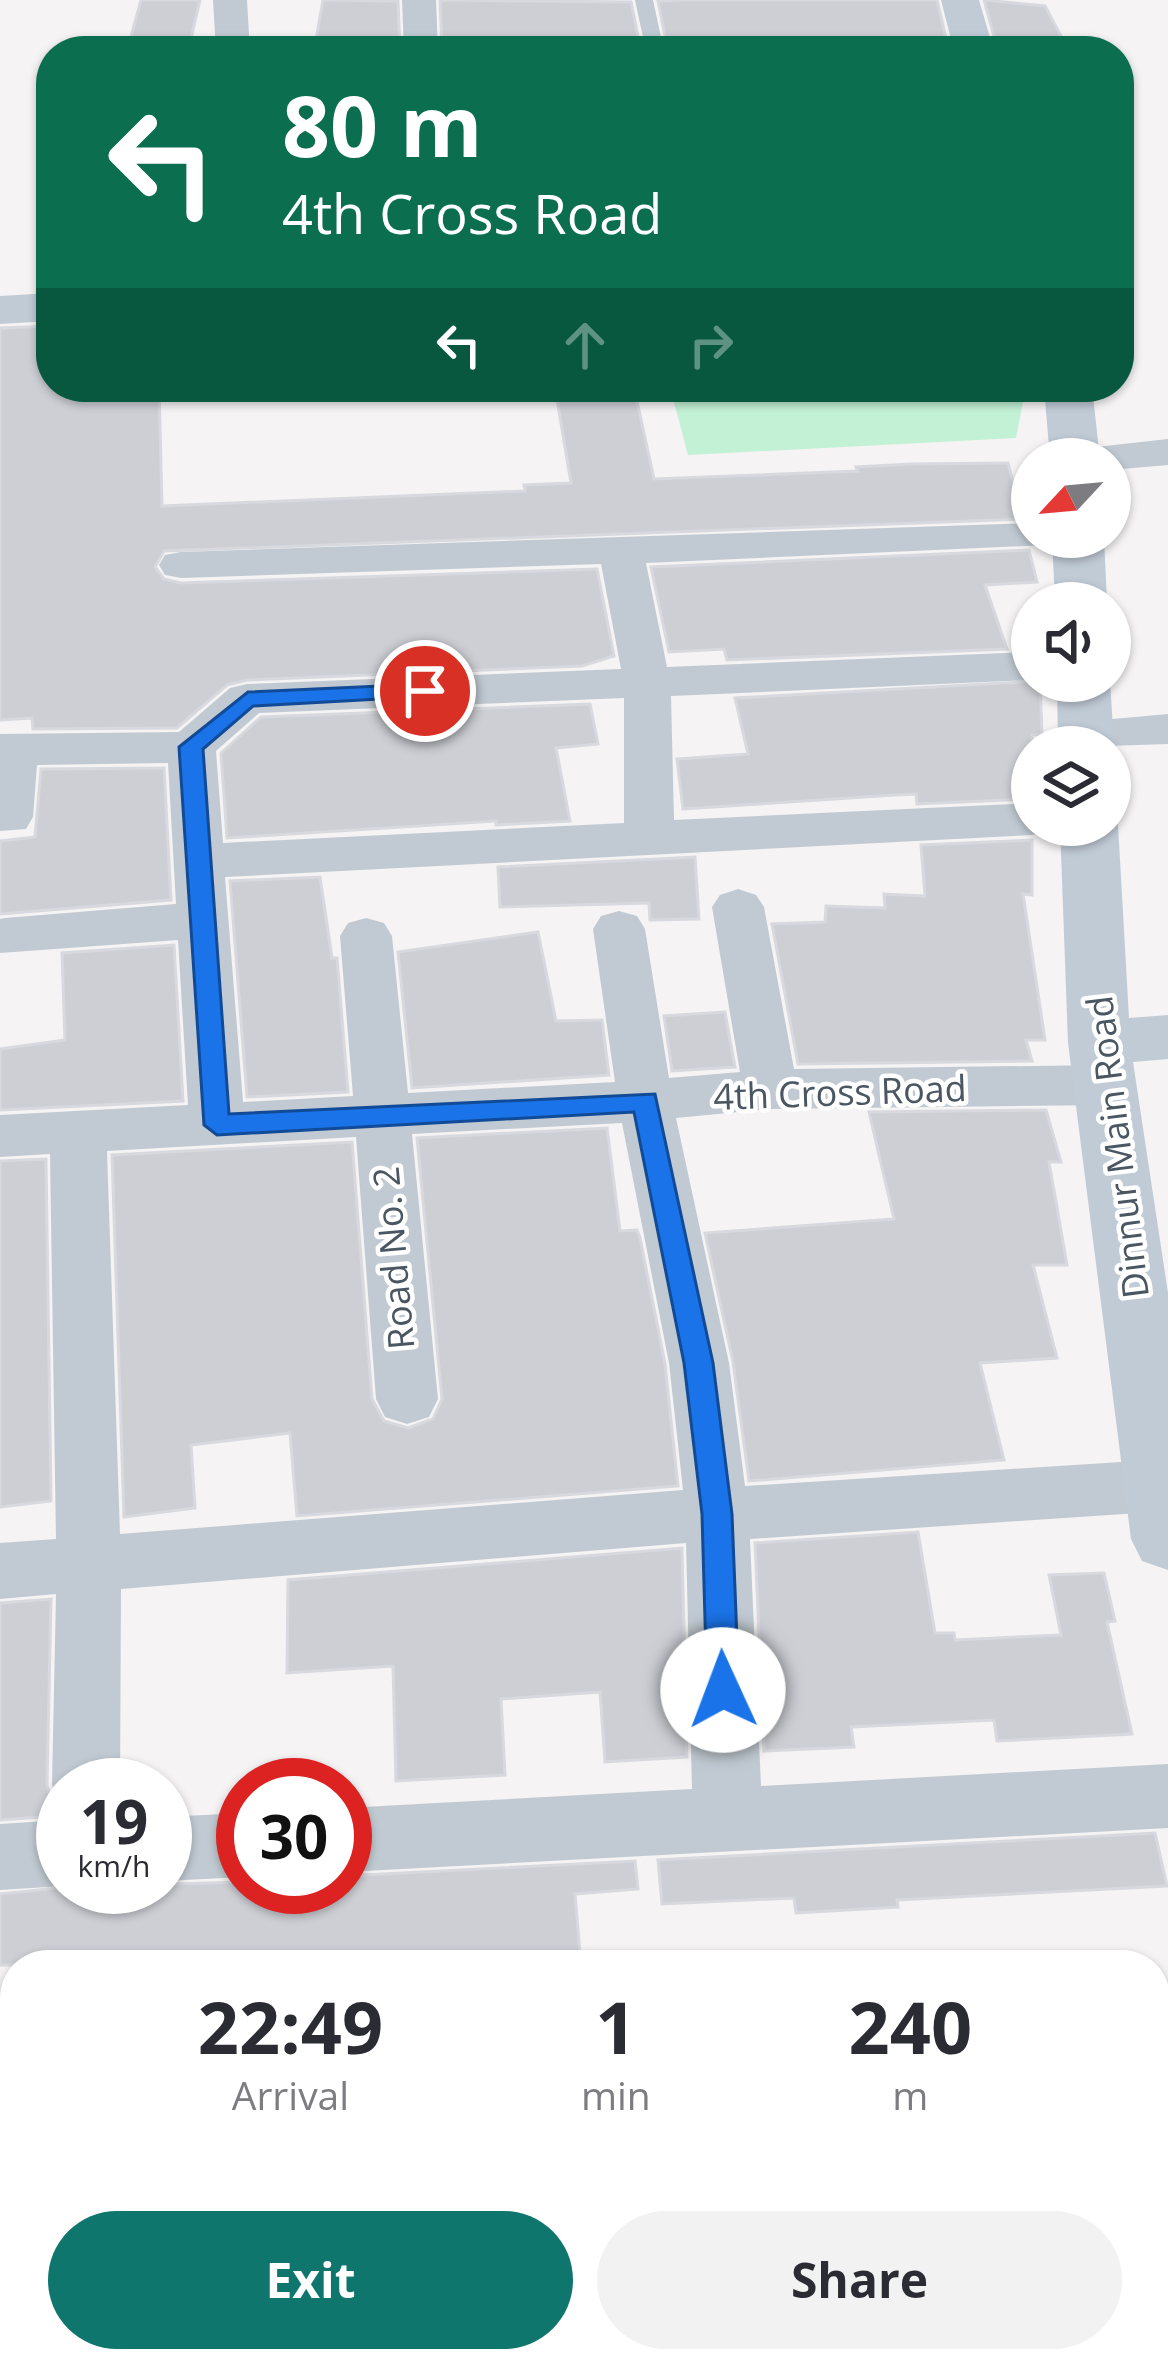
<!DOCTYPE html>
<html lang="en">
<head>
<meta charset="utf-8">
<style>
  :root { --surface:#fff; --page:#f2f2f3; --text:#2b2b33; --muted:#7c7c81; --accent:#0f766e }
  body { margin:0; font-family:"Open Sans",sans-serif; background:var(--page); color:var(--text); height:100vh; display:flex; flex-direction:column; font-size:45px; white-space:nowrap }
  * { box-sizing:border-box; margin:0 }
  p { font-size:39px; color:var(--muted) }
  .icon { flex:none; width:66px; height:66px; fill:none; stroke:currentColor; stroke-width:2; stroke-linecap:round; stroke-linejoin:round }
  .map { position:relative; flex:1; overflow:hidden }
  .panel { position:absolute; left:0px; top:1950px; width:1170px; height:423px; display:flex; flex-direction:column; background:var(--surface); border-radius:48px 48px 0 0; box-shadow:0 3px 9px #0004 }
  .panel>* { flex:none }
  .guide { position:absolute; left:36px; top:36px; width:1098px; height:366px; border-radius:48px; box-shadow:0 3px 9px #0004; background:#0b6e4f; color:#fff; overflow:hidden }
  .needle { width:78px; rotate:244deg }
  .buttons { position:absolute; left:1011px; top:438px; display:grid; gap:24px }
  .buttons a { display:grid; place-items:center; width:120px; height:120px; border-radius:50%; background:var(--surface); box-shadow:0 3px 9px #0004; font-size:60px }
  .speed { position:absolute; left:36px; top:1758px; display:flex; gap:24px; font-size:60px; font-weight:700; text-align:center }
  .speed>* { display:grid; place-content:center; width:156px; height:156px; border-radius:50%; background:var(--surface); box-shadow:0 3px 9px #0004; line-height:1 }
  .speed small { font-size:30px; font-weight:400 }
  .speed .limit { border:18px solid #d22; background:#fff; color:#111 }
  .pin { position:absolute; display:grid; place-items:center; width:102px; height:102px; color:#fff; margin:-51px; border:6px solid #fff; border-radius:50%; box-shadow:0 3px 12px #0007 }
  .me { position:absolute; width:132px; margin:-66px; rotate:358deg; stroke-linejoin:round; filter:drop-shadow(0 0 9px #0008) }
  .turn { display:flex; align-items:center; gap:42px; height:252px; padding:0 48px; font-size:54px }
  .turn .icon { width:156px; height:156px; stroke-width:2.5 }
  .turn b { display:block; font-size:84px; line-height:102px }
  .lanes { display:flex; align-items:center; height:114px; padding:0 48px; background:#0003; justify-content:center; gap:60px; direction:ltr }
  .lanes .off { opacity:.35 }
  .eta { display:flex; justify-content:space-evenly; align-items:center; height:204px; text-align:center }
  .eta b { font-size:72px; font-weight:700; line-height:84px }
  .primary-button { display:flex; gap:24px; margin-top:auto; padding:24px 48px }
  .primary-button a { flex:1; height:138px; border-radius:72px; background:var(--accent); color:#fff; font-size:48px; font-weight:700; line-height:138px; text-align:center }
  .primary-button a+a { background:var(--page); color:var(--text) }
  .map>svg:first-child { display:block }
  .green { fill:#c3f1d5 }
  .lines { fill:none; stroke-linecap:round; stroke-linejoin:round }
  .stream { fill:#90daee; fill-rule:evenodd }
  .building { fill:#cdcfd5; stroke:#d7d9de; stroke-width:3 }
  .lane { fill:#c1cad2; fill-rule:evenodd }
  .street { fill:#c1cad2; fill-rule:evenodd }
  .secondary { fill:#c1cbd6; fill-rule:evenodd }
  .route { fill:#1a73e8; stroke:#114b97; stroke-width:3 }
  .labels { text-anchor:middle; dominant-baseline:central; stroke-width:9; stroke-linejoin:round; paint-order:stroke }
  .street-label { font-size:36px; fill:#4a5661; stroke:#fff }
</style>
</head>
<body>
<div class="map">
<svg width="1168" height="2371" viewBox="0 0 1168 2371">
  <rect width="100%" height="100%" fill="#f5f3f3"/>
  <path class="green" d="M 670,387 L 1026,387 L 1016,438 L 688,455 Z"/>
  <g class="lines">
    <path class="stream" d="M 1155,2038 L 1168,2038 L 1168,2058 L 1155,2058 Z
      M 15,2067 L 15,2089 L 0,2090 L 0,2068 Z"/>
  </g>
  <path class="building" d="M 141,0 L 200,0 L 188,51 L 127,51 Z
    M 323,0 L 398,1 L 400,51 L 314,51 Z
    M 440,0 L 631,2 L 641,51 L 442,51 Z
    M 684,0 L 937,0 L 949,51 L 668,51 L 658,1 Z
    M 984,0 L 1045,6 L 1069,51 L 998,51 Z
    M 51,326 L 51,387 L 159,387 L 162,506 L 525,491 L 524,485 L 571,483 L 555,387 L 634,387 L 654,479 L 858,471 L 856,467 L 912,464 L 1008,463 L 1022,519 L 164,551 L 155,567 L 164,579 L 181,583 L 597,569 L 614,656 L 582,666 L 247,680 L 227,685 L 177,728 L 33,729 L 32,718 L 0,720 L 0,328 Z
    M 1029,550 L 1037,582 L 985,585 L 1007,649 L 727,660 L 724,649 L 669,652 L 651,567 Z
    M 1040,681 L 1042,734 L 1032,735 L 1032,799 L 917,804 L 916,794 L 895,795 L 683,809 L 677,759 L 748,754 L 735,698 Z
    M 590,704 L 598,744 L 556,748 L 570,821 L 496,825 L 496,821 L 227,838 L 221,753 L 261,717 Z
    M 164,768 L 171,900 L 0,914 L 0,841 L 35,837 L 41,769 Z
    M 1032,840 L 1032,895 L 1023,894 L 1045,1040 L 1026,1040 L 1032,1061 L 798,1064 L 772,924 L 825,922 L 826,906 L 885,908 L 884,894 L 925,896 L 921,845 Z
    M 695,857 L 699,919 L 650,920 L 649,903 L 500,907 L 498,867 Z
    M 320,877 L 332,958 L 337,958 L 348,1092 L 247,1097 L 230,881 Z
    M 538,932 L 556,1021 L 602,1020 L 609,1075 L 412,1088 L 398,952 Z
    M 174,945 L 183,1101 L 0,1110 L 0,1049 L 65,1040 L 62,953 Z
    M 725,1012 L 735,1067 L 672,1071 L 664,1016 Z
    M 1046,1110 L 1061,1162 L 1049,1162 L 1067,1265 L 1033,1265 L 1057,1358 L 980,1363 L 1004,1460 L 749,1481 L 733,1362 L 705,1233 L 894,1219 L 869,1112 Z
    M 607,1128 L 620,1231 L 637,1230 L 640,1238 L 665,1364 L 678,1486 L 297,1516 L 290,1433 L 191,1445 L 195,1508 L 124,1517 L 112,1155 L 352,1142 L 372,1399 L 384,1421 L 408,1428 L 433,1419 L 442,1399 L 417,1138 Z
    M 46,1159 L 51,1501 L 0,1507 L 0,1161 Z
    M 918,1532 L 935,1633 L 954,1633 L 955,1640 L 1061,1635 L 1049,1575 L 1104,1573 L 1115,1621 L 1107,1622 L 1132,1734 L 997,1741 L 994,1720 L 851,1727 L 854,1747 L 764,1751 L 755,1543 Z
    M 682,1548 L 687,1757 L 605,1762 L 600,1692 L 501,1699 L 505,1775 L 396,1781 L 393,1666 L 287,1673 L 288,1580 Z
    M 51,1599 L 47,1785 L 55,1816 L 0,1820 L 0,1603 Z
    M 1155,1833 L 1167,1886 L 897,1900 L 898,1907 L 796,1913 L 794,1898 L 662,1904 L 658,1860 Z
    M 635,1861 L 638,1889 L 575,1894 L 581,1965 L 0,1965 L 0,1894 L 67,1887 L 243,1882 L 243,1887 L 345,1887 L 345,1876 Z"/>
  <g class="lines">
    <path class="lane" d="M 635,0 L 653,0 L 664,51 L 646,51 Z"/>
    <path class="street" d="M 213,0 L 247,0 L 250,51 L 216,51 Z
      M 402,0 L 436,0 L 438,51 L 404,51 Z
      M 1168,439 L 1168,465 L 1110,470 L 1110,459 L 1063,459 L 1069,450 Z
      M 1032,523 L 1032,537 L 1053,537 L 1048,545 L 646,563 L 667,667 L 1032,652 L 1032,680 L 671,696 L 674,820 L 1032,803 L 1032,825 L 1053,825 L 1050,831 L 1032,835 L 225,877 L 243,1102 L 353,1096 L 340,936 L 348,923 L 366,918 L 384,923 L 392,936 L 408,1093 L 615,1082 L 593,929 L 601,916 L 619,911 L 637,916 L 645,929 L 669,1078 L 740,1072 L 712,907 L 720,895 L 738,889 L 756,895 L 764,907 L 794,1069 L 1104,1065 L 1123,1071 L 1132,1085 L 1123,1099 L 1104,1105 L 770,1109 L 676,1118 L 729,1363 L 745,1486 L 1168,1459 L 1168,1511 L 750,1539 L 761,1786 L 1168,1764 L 1168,1828 L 345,1872 L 345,1808 L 692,1789 L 686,1543 L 121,1589 L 120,1785 L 63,1785 L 62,1807 L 52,1785 L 56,1594 L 0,1599 L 0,1543 L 56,1539 L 50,1154 L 0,1157 L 0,1115 L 188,1105 L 178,940 L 0,953 L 0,919 L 5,918 L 176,904 L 168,763 L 37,765 L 33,817 L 26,829 L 0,831 L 0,734 L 179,732 L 230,688 L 247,684 L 621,669 L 601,564 L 181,578 L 165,575 L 159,565 L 165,555 L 181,552 ZM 624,698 L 624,823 L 223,843 L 216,751 L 259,713 ZM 622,1123 L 669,1363 L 683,1490 L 120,1534 L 107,1151 L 356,1137 L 376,1399 L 385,1417 L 407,1424 L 429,1417 L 438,1399 L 412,1134 Z
      M 1168,714 L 1168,744 L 1077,747 L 1069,745 L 1062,734 L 1069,723 Z
      M 243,1813 L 243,1877 L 165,1881 L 165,1817 Z
      M 63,1820 L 63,1886 L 0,1890 L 0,1824 Z
      M 1168,2135 L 1168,2211 L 1155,2213 L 1155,2137 Z
      M 15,2241 L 15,2319 L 0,2320 L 0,2242 Z"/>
    <path class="secondary" d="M 941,0 L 979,0 L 994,51 L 954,51 Z
      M 51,293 L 51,321 L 0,324 L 0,296 Z
      M 1044,387 L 1092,387 L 1100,459 L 1050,459 Z
      M 1052,537 L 1104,537 L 1107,603 L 1055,603 Z
      M 1110,679 L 1114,747 L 1110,753 L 1110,747 L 1058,747 L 1057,681 Z
      M 1110,812 L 1118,825 L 1129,1018 L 1168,1015 L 1168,1059 L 1133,1062 L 1168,1293 L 1168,1570 L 1142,1561 L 1131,1539 L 1068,1043 L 1060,825 L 1110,825 Z"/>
  </g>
  <path class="route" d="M 425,684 L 436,691 L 433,696 L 253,706 L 203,749 L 229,1114 L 655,1094 L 713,1363 L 732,1514 L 739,1690 L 735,1701 L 723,1705 L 712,1701 L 707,1690 L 702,1514 L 684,1363 L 634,1112 L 217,1135 L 204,1125 L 179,747 L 248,692 Z"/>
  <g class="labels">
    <g class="street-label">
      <text transform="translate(840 1092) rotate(-2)">4th Cross Road</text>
      <text transform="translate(1117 1147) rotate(-97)">Dinnur Main Road</text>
      <text transform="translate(393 1258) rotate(-95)">Road No. 2</text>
    </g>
  </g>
</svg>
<div class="buttons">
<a><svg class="needle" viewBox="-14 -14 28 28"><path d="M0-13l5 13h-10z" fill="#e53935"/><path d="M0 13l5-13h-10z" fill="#7c7c81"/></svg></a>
<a><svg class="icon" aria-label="sound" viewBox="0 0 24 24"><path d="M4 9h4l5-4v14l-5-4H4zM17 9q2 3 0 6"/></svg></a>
<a><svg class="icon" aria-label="layers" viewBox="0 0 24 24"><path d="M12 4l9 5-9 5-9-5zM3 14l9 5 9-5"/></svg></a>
</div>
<div class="speed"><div>19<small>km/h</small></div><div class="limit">30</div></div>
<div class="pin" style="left:425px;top:691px;background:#d93025"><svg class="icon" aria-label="arrive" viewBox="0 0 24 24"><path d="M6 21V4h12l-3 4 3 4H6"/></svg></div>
<svg class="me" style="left:723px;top:1690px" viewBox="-20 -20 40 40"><circle r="19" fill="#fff"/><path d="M0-13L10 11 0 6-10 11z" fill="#1a73e8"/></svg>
<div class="guide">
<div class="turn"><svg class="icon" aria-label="left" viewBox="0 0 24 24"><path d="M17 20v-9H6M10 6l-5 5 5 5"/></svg><div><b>80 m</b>4th Cross Road</div></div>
<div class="lanes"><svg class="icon" aria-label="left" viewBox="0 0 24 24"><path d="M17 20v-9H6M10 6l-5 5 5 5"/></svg><svg class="icon off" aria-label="ahead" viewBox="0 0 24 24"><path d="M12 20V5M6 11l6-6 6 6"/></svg><svg class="icon off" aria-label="right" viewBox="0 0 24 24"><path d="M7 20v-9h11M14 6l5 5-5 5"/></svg></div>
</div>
<section class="panel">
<div class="eta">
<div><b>22:49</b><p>Arrival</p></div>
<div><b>1</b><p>min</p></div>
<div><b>240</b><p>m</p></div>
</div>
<div class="primary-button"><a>Exit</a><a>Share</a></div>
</section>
</div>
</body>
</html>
